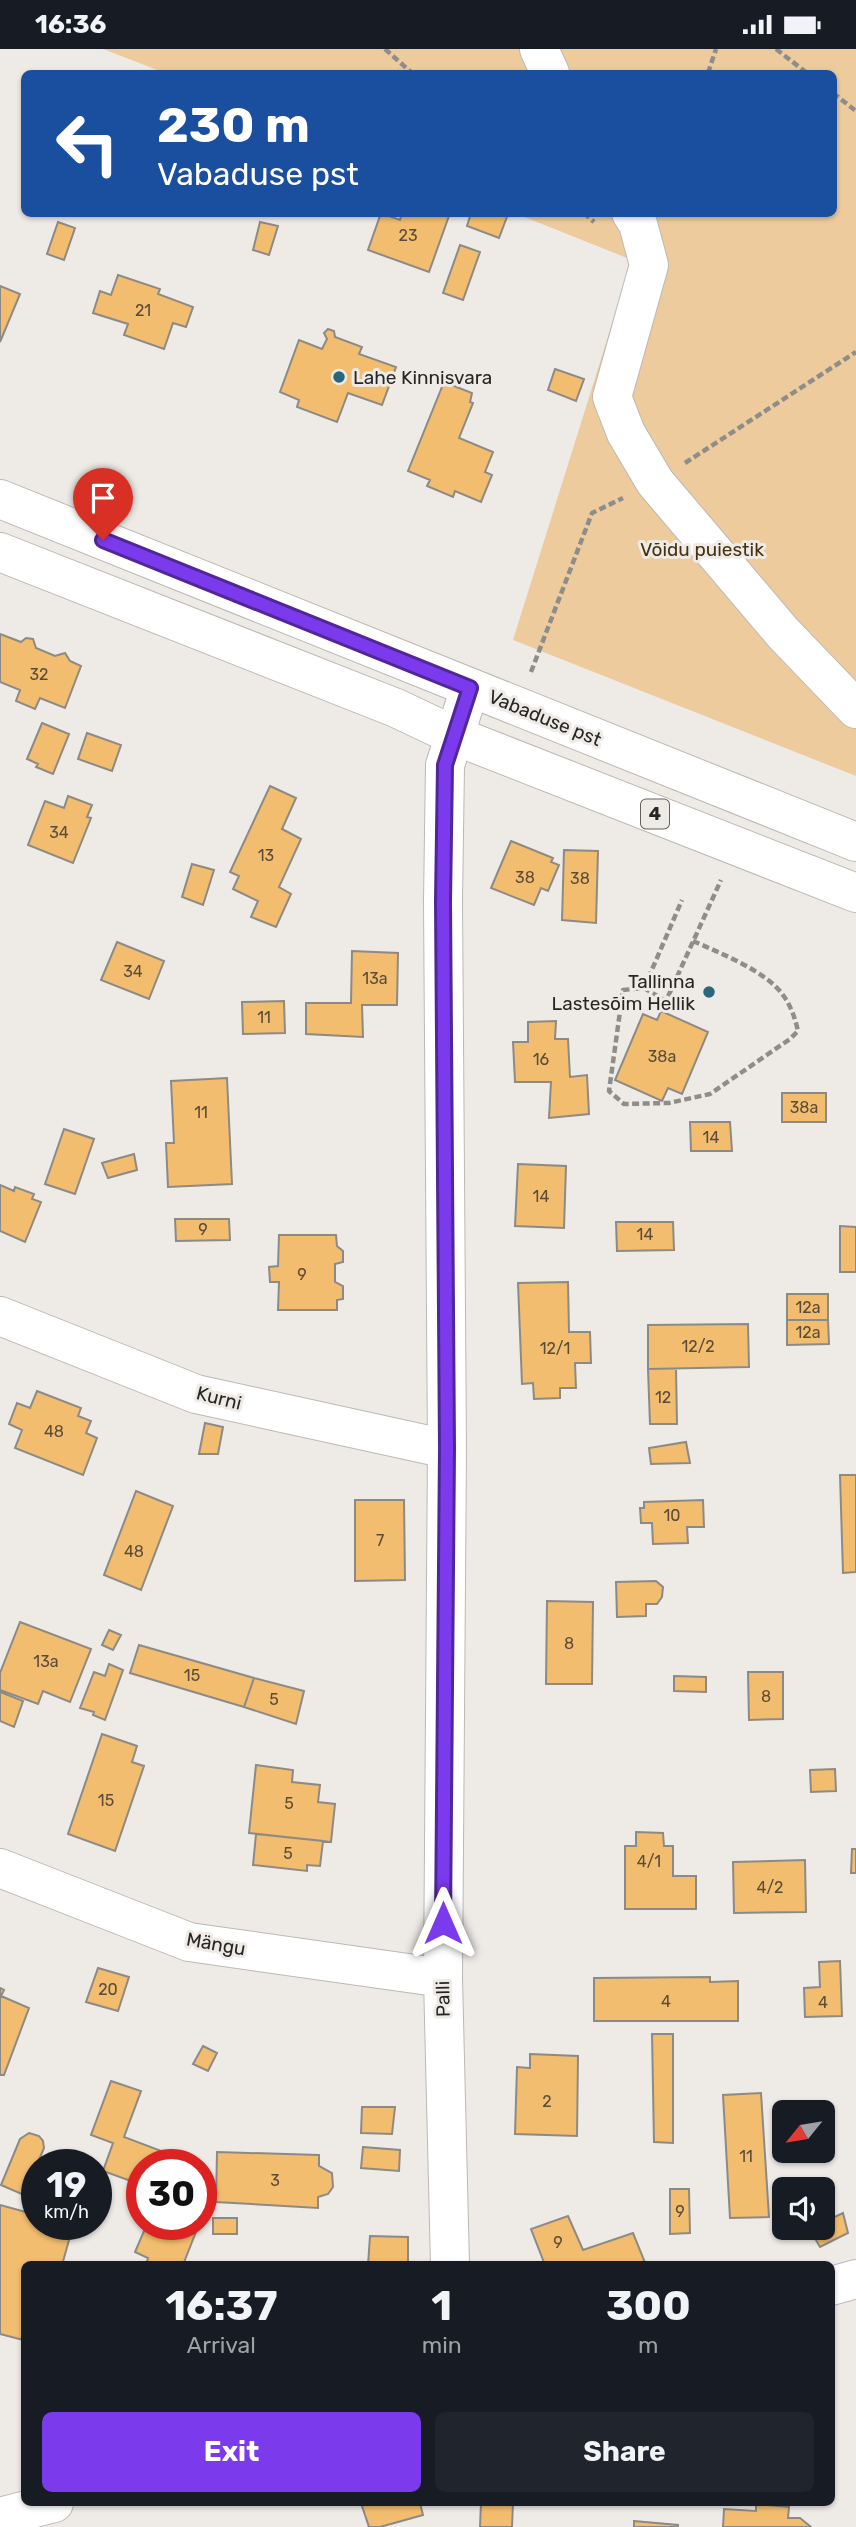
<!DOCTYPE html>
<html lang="en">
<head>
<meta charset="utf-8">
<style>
  :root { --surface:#171b24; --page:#20242c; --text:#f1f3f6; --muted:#9ea1a6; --accent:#7c3aed }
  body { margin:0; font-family:Rubik,sans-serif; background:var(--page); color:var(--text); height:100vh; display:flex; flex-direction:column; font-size:26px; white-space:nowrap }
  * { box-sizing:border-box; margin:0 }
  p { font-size:23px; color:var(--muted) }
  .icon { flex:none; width:38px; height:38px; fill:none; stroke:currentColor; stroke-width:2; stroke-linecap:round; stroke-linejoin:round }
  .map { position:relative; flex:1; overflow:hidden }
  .side { position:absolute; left:21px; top:2212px; width:814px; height:245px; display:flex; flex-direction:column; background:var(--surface); border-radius:10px; box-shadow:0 2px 5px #0004 }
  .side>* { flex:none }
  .hud { position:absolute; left:21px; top:21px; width:816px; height:147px; border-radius:10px; box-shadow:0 2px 5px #0004; background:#1a4fa0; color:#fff; overflow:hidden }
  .needle { width:46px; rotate:240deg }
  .buttons { position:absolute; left:772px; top:2051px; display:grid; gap:14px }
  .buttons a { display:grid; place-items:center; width:63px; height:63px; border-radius:10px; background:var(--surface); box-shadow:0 2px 5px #0004; font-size:35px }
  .speed { position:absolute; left:21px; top:2100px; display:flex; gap:14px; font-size:35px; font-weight:700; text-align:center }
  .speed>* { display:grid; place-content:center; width:91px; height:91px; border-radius:50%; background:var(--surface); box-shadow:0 2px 5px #0004; line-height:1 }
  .speed small { font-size:18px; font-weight:400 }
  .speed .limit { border:10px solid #d22; background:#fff; color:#111 }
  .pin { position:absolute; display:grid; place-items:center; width:60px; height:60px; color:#fff; margin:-72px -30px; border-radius:50% 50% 50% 0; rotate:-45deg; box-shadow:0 0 7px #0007 }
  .pin .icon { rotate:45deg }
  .me { position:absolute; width:77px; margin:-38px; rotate:0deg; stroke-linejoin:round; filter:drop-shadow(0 0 5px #0008) }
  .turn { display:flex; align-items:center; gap:24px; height:147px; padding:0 21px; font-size:32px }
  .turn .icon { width:91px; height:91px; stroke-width:2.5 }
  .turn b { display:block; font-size:49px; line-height:60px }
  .eta { display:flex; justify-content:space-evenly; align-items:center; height:119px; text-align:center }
  .eta b { font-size:42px; font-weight:700; line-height:49px }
  .primary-button { display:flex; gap:14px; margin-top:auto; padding:14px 21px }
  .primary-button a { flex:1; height:80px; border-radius:10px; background:var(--accent); color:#fff; font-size:28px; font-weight:700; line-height:80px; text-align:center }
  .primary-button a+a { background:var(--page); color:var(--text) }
  .status { display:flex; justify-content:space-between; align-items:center; height:49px; padding:0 35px; background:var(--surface); direction:ltr }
  .status svg { height:19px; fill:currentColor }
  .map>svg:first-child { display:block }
  .green { fill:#edcb9d }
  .building { fill:#f2bd6f; stroke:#8d8a86; stroke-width:2 }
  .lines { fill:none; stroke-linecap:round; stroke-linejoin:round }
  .minor-casing { stroke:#bcb9b5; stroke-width:40 }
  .highway-casing { stroke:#bcb9b5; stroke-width:40 }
  .path { stroke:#8f8d8a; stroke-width:4.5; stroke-dasharray:7 3.5; stroke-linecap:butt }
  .minor { stroke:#fff; stroke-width:38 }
  .highway { stroke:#fff; stroke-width:38 }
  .route-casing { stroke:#51269a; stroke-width:18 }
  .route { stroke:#7c3aed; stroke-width:12 }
  .poi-dot { fill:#29677d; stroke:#eeebe7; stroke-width:2.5 }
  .labels { text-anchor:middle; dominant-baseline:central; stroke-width:6; stroke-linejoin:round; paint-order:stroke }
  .number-label { font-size:16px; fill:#5a4c38 }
  .shield { fill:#eeebe7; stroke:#63615f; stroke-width:2 }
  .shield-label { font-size:18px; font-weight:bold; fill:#272625 }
  .poi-label { font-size:19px; fill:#272625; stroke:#eeebe7; text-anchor:start }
  .park-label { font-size:19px; fill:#47310f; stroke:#eeebe7 }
  .street-label { font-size:19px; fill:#272625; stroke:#eeebe7 }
</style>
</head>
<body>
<div class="status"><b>16:36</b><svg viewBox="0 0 49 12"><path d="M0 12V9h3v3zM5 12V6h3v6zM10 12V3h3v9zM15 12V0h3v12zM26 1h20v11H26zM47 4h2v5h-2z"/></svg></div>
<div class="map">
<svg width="856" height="2478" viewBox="0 0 856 2478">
  <rect width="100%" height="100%" fill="#eeebe7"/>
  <path class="green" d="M 103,0 L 856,0 L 856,727 L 513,591 L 632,211 L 517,165 L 833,164 L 833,24 L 165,24 Z"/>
  <path class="building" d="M 381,164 L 400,171 L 402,164 L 450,164 L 429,223 L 368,201 Z
    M 471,164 L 508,165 L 499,189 L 467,177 Z
    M 58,173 L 75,179 L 64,211 L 47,205 Z
    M 260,173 L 278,177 L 269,206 L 253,201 Z
    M 460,196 L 480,203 L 463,251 L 443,244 Z
    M 118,226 L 160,240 L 158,245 L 193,258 L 186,278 L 173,274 L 164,300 L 124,286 L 128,275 L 93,264 L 100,242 L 111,246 Z
    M 0,237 L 20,245 L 0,293 Z
    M 328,280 L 334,282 L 335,288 L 362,298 L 359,305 L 396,318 L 382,356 L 348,344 L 337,373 L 297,358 L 299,351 L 280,343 L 299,291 L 322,300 L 327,290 L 324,284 Z
    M 555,320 L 584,330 L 576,352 L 548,341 Z
    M 444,333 L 472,344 L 470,353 L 473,354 L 459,389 L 493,403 L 485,423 L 492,426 L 481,453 L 455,442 L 453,448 L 427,437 L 430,431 L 408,422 Z
    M 0,585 L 21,593 L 26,589 L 33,590 L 36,599 L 55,607 L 65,604 L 70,612 L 81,617 L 65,659 L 40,649 L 35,660 L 16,652 L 20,641 L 0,633 Z
    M 42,674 L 69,685 L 53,725 L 36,718 L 38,715 L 27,710 Z
    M 87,684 L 121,696 L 112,722 L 78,710 Z
    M 270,737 L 296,749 L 282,780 L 301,790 L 279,838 L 291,845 L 276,878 L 251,868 L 258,852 L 233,840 L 239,827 L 230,823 Z
    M 68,747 L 92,756 L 87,768 L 91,769 L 73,814 L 28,796 L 45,752 L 64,759 Z
    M 511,792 L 553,809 L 551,813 L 559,816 L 548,842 L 541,839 L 534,856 L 491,839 Z
    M 564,801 L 598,802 L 596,874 L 562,871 Z
    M 192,815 L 214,821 L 203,856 L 182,848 Z
    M 117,893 L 164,912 L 149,950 L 101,931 Z
    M 352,902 L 398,904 L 397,956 L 362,956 L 363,988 L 306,985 L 306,954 L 351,954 Z
    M 284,952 L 285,984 L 243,985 L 242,953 Z
    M 661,962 L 708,983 L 682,1045 L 668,1039 L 662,1052 L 615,1031 L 643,965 L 657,971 Z
    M 556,972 L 555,990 L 568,990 L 570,1028 L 587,1026 L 589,1065 L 549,1069 L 551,1033 L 515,1033 L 513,993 L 528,993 L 528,973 Z
    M 227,1029 L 232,1135 L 168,1138 L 166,1094 L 174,1094 L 171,1032 Z
    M 782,1044 L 826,1044 L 826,1073 L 782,1073 Z
    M 690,1073 L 730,1073 L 732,1102 L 691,1102 Z
    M 64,1080 L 94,1090 L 75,1145 L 45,1135 Z
    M 134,1105 L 137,1121 L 108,1129 L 102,1114 Z
    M 518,1115 L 566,1117 L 564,1179 L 515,1177 Z
    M 0,1136 L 14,1142 L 15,1138 L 34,1145 L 32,1150 L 41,1153 L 25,1193 L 0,1182 Z
    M 175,1170 L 229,1170 L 230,1191 L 176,1192 Z
    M 616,1173 L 673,1173 L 674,1201 L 617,1202 Z
    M 840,1177 L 856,1178 L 856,1223 L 840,1223 Z
    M 279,1186 L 336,1186 L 337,1197 L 343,1202 L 343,1213 L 335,1215 L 335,1233 L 343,1237 L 343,1250 L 337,1251 L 337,1261 L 278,1261 L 279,1233 L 270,1233 L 269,1218 L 278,1217 Z
    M 568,1233 L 569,1283 L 590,1283 L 591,1314 L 575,1314 L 576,1339 L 560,1339 L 560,1349 L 534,1350 L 533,1334 L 522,1335 L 518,1234 Z
    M 787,1245 L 828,1245 L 828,1271 L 787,1271 Z
    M 787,1271 L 828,1271 L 829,1295 L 787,1296 Z
    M 748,1275 L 749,1318 L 648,1320 L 648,1276 Z
    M 648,1320 L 676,1320 L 677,1375 L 650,1375 Z
    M 37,1342 L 81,1359 L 78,1367 L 91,1372 L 86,1384 L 97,1389 L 83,1426 L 15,1399 L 22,1381 L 9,1375 L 17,1354 L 30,1359 Z
    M 205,1374 L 223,1378 L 218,1405 L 199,1405 Z
    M 686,1393 L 690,1414 L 651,1415 L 649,1399 Z
    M 840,1426 L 856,1426 L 856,1523 L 843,1524 Z
    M 136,1442 L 173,1457 L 141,1541 L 104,1526 Z
    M 355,1451 L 404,1451 L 405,1531 L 355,1532 Z
    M 703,1451 L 704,1478 L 687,1478 L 688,1494 L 653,1495 L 652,1474 L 641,1474 L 640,1459 L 644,1459 L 644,1453 Z
    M 656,1532 L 663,1538 L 662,1548 L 657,1555 L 646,1555 L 646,1567 L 617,1568 L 616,1533 Z
    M 547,1552 L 593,1553 L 592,1635 L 546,1635 Z
    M 20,1573 L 91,1600 L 70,1653 L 43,1642 L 38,1655 L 0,1641 L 0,1624 Z
    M 109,1581 L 121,1586 L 113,1601 L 102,1596 Z
    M 139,1596 L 254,1629 L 244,1658 L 130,1624 Z
    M 109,1615 L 123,1621 L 105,1671 L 93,1666 L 94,1663 L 80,1659 L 94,1623 L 105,1627 Z
    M 748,1623 L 783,1623 L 783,1670 L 749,1671 Z
    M 674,1627 L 706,1628 L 706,1643 L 674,1642 Z
    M 254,1629 L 304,1642 L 296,1675 L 244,1658 Z
    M 0,1643 L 23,1652 L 14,1678 L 0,1672 Z
    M 102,1685 L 137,1697 L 132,1713 L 144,1717 L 115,1802 L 68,1785 Z
    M 256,1716 L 293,1721 L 292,1733 L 320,1736 L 318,1753 L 335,1755 L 331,1793 L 249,1784 Z
    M 835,1720 L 836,1742 L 811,1743 L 810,1721 Z
    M 636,1783 L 663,1784 L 664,1797 L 673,1797 L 673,1827 L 696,1827 L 696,1860 L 625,1860 L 625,1797 L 636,1797 Z
    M 256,1785 L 323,1792 L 320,1817 L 307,1816 L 307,1822 L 253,1816 Z
    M 852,1800 L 856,1800 L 856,1824 L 851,1824 Z
    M 805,1811 L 806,1863 L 734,1864 L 733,1813 Z
    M 840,1912 L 842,1967 L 805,1968 L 804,1939 L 820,1938 L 819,1913 Z
    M 98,1919 L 129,1928 L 118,1962 L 86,1953 Z
    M 710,1928 L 710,1933 L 738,1932 L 738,1972 L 594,1972 L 594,1929 Z
    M 0,1939 L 4,1941 L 1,1947 L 29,1959 L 4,2026 L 0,2026 Z
    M 652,1985 L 673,1985 L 673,2094 L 654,2093 Z
    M 203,1997 L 217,2004 L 208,2022 L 193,2015 Z
    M 530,2005 L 578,2007 L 577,2087 L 515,2085 L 517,2018 L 530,2019 Z
    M 111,2032 L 141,2042 L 124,2088 L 164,2103 L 160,2116 L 142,2116 L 142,2136 L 103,2122 L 113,2094 L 91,2086 Z
    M 761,2044 L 769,2168 L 730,2169 L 723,2046 Z
    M 362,2058 L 395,2058 L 392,2085 L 361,2084 Z
    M 29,2084 L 39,2087 L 43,2092 L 44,2099 L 24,2146 L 1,2136 L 20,2090 Z
    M 363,2098 L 400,2101 L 399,2122 L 361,2119 Z
    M 217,2103 L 319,2106 L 319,2117 L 332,2124 L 333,2138 L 328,2145 L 318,2148 L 318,2159 L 216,2153 Z
    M 670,2140 L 689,2140 L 690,2184 L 670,2185 Z
    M 0,2156 L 37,2166 L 37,2175 L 73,2177 L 62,2216 L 24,2216 L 23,2291 L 0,2285 Z
    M 843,2164 L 848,2184 L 820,2198 L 810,2181 L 822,2179 L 822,2174 Z
    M 568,2167 L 583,2201 L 633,2184 L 646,2216 L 545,2216 L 531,2180 Z
    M 213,2169 L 237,2169 L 237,2185 L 213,2185 Z
    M 147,2175 L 199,2175 L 183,2216 L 146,2216 L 148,2209 L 135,2203 Z
    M 370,2187 L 408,2188 L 408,2216 L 368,2216 Z
    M 361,2454 L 420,2454 L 423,2466 L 380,2478 L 369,2478 Z
    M 481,2454 L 513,2454 L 512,2478 L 480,2478 Z
    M 756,2455 L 789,2458 L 788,2469 L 800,2469 L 811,2478 L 723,2478 L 724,2460 L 756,2462 Z
    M 634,2472 L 678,2476 L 678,2478 L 634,2478 Z"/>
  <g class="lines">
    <g class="minor-casing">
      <path id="minor" d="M 539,0 L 550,24
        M 631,164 L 638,175 L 649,216 L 612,348 L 626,384 L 655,433 L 783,584 L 856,660
        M 0,1267 L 196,1345 L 447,1400
        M 0,1819 L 189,1893 L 443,1929
        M 450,2216 L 443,1929 L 447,1400 L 443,852 L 445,716 L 470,639
        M 831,2237 L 856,2230
        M 0,2468 L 54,2454"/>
    </g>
    <g class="highway-casing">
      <path id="highway" d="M 0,450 L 856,793
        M 0,503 L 396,659 L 453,686 L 856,844"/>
    </g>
    <path class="path" d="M 385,0 L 412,24
      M 776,0 L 807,24
      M 708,24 L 716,0
      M 833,44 L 856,62
      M 584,164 L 594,173
      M 685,414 L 856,303
      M 531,623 L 592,464 L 623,449
      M 693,892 C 720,904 766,922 783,946 C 791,957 795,969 798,982 L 790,990 L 710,1045 L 669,1054 L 624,1055 L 609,1042 L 623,941 L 644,939 L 666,952 L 721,831
      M 644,939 L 682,851"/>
    <use href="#minor" class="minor"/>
    <use href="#highway" class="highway"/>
  </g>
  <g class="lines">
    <g class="route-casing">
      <path id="route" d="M 103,491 L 470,639 L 445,716 L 443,852 L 447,1399 L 443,1874"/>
    </g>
    <use href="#route" class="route"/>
  </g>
  <g class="poi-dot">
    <circle cx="339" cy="328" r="7"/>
    <circle cx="709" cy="943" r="7"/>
  </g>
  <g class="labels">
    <g class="number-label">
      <text x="408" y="186">23</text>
      <text x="143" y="261">21</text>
      <text x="39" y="625">32</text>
      <text x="59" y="783">34</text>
      <text x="266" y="806">13</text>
      <text x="525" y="828">38</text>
      <text x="580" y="829">38</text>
      <text x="133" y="922">34</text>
      <text x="375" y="929">13a</text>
      <text x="264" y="968">11</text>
      <text x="662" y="1007">38a</text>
      <text x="541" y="1010">16</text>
      <text x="804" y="1058">38a</text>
      <text x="201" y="1063">11</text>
      <text x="711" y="1088">14</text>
      <text x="541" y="1147">14</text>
      <text x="203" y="1180">9</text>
      <text x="645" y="1185">14</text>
      <text x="302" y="1225">9</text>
      <text x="808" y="1258">12a</text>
      <text x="808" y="1283">12a</text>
      <text x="698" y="1297">12/2</text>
      <text x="555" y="1299">12/1</text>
      <text x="663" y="1348">12</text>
      <text x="54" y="1382">48</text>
      <text x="672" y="1466">10</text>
      <text x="380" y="1491">7</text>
      <text x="134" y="1502">48</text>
      <text x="569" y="1594">8</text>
      <text x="46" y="1612">13a</text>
      <text x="192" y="1626">15</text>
      <text x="766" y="1647">8</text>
      <text x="274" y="1650">5</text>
      <text x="106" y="1751">15</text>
      <text x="289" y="1754">5</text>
      <text x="288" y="1804">5</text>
      <text x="649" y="1812">4/1</text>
      <text x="770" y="1838">4/2</text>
      <text x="108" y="1940">20</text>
      <text x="666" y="1952">4</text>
      <text x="823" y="1953">4</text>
      <text x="547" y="2052">2</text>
      <text x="746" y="2107">11</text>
      <text x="275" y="2131">3</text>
      <text x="680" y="2162">9</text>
      <text x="558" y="2193">9</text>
    </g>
    <rect class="shield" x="641" y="750.5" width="28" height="29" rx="5"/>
    <g class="shield-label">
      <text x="655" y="765">4</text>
    </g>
    <g class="poi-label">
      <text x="353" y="328">Lahe Kinnisvara</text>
      <text x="695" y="932" text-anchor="end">Tallinna<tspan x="695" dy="22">Lastesõim Hellik</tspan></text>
    </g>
    <g class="park-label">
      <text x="702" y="500">Võidu puiestik</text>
    </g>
    <g class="street-label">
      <text transform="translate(545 669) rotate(22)">Vabaduse pst</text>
      <text transform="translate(219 1349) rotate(14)">Kurni</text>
      <text transform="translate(216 1895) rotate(10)">Mängu</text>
      <text transform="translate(443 1950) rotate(-91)">Palli</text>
    </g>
  </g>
</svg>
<div class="buttons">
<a><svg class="needle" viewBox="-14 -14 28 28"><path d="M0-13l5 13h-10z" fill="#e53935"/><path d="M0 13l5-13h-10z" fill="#9ea1a6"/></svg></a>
<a><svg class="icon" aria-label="sound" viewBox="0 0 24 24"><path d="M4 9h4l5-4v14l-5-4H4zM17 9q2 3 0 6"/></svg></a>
</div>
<div class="speed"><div>19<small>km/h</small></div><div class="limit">30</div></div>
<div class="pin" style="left:103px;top:491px;background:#d93025"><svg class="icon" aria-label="arrive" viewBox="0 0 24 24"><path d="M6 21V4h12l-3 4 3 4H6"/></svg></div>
<svg class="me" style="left:443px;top:1874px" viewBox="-20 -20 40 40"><path d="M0-17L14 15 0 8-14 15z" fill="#7c3aed" stroke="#fff" stroke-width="4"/></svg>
<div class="hud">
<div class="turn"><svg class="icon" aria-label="left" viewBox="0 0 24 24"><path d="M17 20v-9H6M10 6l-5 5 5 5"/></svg><div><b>230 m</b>Vabaduse pst</div></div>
</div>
<section class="side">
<div class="eta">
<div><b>16:37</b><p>Arrival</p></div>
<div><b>1</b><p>min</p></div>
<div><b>300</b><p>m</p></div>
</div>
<div class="primary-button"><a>Exit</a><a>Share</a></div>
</section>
</div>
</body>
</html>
